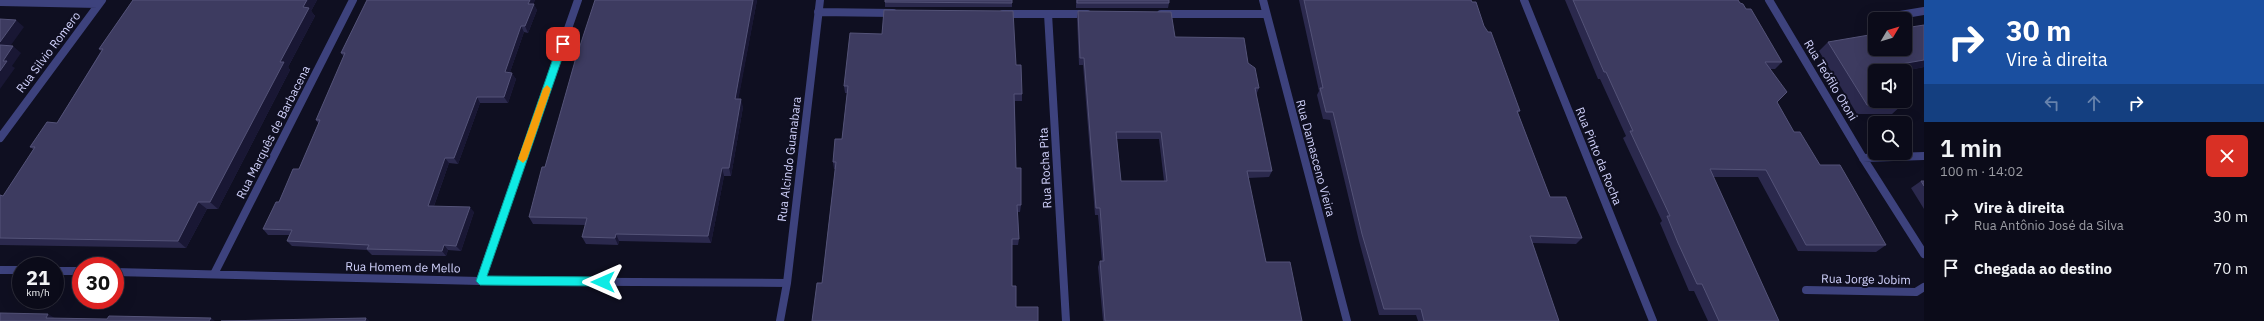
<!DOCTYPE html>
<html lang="pt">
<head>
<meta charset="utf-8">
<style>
  :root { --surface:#0b0b19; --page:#191926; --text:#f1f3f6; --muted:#9a9ba2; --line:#2b2b38 }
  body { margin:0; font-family:"IBM Plex Sans",sans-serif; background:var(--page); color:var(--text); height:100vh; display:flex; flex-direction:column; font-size:15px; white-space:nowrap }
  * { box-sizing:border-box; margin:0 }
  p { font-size:13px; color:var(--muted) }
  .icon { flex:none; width:22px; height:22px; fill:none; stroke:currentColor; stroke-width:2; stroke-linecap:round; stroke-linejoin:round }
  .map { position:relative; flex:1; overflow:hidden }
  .panel { display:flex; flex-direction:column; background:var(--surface); width:340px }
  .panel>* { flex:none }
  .banner { background:#1a4fa0; color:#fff; overflow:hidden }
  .needle { width:26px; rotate:52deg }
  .controls { position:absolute; left:1868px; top:12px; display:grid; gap:8px }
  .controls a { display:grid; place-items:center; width:44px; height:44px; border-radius:6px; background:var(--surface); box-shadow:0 4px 16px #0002,0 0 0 1px var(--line); font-size:20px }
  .speed { position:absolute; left:12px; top:257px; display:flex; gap:8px; font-size:20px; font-weight:700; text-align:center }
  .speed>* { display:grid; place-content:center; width:52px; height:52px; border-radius:50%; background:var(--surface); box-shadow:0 4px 16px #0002,0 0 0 1px var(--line); line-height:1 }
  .speed small { font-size:10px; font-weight:400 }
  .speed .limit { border:6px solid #d22; background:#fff; color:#111 }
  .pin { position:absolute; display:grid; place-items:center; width:34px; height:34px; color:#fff; margin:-17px; border-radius:8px; box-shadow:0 2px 6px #0006 }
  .me { position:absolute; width:44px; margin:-22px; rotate:270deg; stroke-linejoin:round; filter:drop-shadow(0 0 3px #0008) }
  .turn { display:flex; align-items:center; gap:14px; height:84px; padding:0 16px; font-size:18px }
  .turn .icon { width:52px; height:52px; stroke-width:2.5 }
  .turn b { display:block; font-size:28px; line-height:34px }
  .lanes { display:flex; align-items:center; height:38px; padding:0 16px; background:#0003; justify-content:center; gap:20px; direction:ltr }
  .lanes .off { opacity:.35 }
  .round { display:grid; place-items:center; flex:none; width:42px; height:42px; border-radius:6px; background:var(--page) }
  .head { display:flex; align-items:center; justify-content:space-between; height:68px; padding:0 16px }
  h1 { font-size:24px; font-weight:600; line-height:30px }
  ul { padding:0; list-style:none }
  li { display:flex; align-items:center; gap:12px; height:52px; padding:0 16px }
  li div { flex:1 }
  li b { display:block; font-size:15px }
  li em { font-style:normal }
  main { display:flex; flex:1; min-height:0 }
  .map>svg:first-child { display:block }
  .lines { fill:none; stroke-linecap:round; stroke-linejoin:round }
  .service { stroke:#3d427d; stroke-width:8 }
  .minor { stroke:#3d427d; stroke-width:8 }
  .wall { fill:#2b294d; fill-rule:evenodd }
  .shaded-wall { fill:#191734 }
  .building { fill:#3d3b60; stroke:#545378; fill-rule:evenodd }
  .route { fill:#0feae4; stroke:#0a9894 }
  .slow { fill:#f59e0b }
  .labels { text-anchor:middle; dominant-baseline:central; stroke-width:4; stroke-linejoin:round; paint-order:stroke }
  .street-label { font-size:12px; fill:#d1d2fc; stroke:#0f0f21 }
</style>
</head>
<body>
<main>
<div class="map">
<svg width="1924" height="321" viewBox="0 0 1924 321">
  <rect width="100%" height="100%" fill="#0f0f21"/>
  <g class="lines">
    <path class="service" d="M 1894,16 L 1924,11"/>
    <path class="minor" d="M 1263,0 L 1347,321
      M 1524,0 L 1653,321
      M 1769,0 L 1863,158 L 1924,254
      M 0,2 L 98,4
      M 818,12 L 893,13
      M 1003,14 L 1087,14
      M 1048,14 L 1066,321
      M 1161,14 L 1266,14
      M 0,138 L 102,0
      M 1863,158 L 1924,156
      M 0,270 L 21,270
      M 55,271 L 81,271
      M 115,272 L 480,281 L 787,283
      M 214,274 L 353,0
      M 480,281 L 578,0
      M 1806,290 L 1916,292 L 1924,287
      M 780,321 L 787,283 L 820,0"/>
  </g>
  <path class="wall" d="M 133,0 L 317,0 L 311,11 L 315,16 L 288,67 L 290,70 L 218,209 L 207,209 L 186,248 L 0,245 L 0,195 L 3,196 L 34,150 L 30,147 L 57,123 L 101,51 L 99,49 Z
    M 367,0 L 535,0 L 533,4 L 537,10 L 528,33 L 524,32 L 510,72 L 516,79 L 508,103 L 480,103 L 458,164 L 449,163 L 434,206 L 474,212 L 461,251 L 448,250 L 446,256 L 372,255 L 367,250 L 292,246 L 287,241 L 289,235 L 268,235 L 263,229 L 279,202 L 299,169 L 319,124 L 316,120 L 344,57 L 341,53 Z
    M 595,0 L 757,0 L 738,99 L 743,107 L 731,176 L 724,176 L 711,243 L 619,241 L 618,245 L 586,244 L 582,237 L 585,225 L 533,224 L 529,217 L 545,167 Z
    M 1076,0 L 1169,0 L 1169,3 L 1168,8 L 1076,8 Z
    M 1299,0 L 1471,0 L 1484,26 L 1520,111 L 1518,113 L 1550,197 L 1582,238 L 1576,244 L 1532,243 L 1559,321 L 1418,321 L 1416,315 L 1379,315 L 1359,241 L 1330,120 L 1323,119 L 1317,95 L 1319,91 Z
    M 1565,0 L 1738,0 L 1740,3 L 1746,9 L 1782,62 L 1775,69 L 1770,69 L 1777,102 L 1794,132 L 1820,165 L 1886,245 L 1876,252 L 1798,251 L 1758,177 L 1713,177 L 1779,321 L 1708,321 L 1694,291 L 1689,291 L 1671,249 L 1660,223 L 1662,221 L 1623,138 L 1626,136 L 1600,79 L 1598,79 Z
    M 885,2 L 1012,3 L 1012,7 L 885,7 Z
    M 1078,11 L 1175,37 L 1248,63 L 1259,88 L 1256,95 L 1272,171 L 1269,177 L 1248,178 L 1266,262 L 1302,321 L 1103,321 L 1098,267 L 1100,261 L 1102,261 L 1098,215 L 1095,215 L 1083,65 L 1079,65 L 1077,19 ZM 1117,139 L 1159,139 L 1164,181 L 1121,181 Z
    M 1828,42 L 1924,67 L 1904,71 L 1875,71 L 1902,105 L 1892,114 L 1857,114 L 1819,51 Z
    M 1016,65 L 1022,94 L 1022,101 L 1015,101 L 1016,168 L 1021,205 L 1020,212 L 1018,212 L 1019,239 L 1018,245 L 1012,245 L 1012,286 L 1016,307 L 1038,321 L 822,283 L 835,169 L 834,169 L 833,162 L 842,139 L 847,93 L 845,93 L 844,86 Z
    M 1921,181 L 1924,181 L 1924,209 L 1911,188 Z"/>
  <path class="shaded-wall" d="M 307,0 L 317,0 L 311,11 L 315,16 L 288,67 L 290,70 L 218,209 L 210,202 L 280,62 L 303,7 Z
    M 530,0 L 535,0 L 531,10 L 528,4 Z
    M 753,0 L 757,0 L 737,107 L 735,99 Z
    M 534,4 L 537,10 L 528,33 L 525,26 Z
    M 16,20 L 24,27 L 6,52 L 0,47 L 0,42 Z
    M 521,26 L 524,32 L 508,78 L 505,72 Z
    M 13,46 L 21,53 L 12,66 L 15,68 L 0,89 L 0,71 L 3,61 Z
    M 1924,60 L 1924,67 L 1904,71 L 1876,71 L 1878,68 Z
    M 512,73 L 516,79 L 508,103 L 504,97 Z
    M 477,97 L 480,103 L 458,164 L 454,158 Z
    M 741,99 L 743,107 L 731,176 L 729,168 Z
    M 445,158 L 449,163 L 432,211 L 428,206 Z
    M 722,168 L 724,176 L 711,243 L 708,236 Z
    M 198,202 L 207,209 L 186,248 L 178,241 Z
    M 470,207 L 474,212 L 461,251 L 456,246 Z
    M 616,234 L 619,241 L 618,245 L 615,238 Z
    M 444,245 L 448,250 L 446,256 L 442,251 Z
    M 48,314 L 58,320 L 46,318 Z
    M 211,318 L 215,321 L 209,321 Z
    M 366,318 L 370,321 L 365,321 Z"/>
  <path class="building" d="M 133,0 L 307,0 L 303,7 L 309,8 L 280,62 L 284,62 L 210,202 L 198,202 L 178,241 L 0,238 L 0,195 L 3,196 L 35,147 L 30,147 L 47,122 L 57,123 L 103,49 L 99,49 Z
    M 367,0 L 530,0 L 528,4 L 534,4 L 525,26 L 521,26 L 505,72 L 512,73 L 504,97 L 477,97 L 454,158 L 445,158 L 428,206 L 470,207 L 456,246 L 444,245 L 442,251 L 367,249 L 369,245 L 287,241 L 292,230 L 263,229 L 276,202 L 279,202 L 293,169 L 299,169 L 320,120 L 316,120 L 345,53 L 341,53 Z
    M 595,0 L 753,0 L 735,99 L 741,99 L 729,168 L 722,168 L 708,236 L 616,234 L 615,238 L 582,237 L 587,218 L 529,217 L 542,167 L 545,167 L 575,61 Z
    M 885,0 L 1012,0 L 1012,3 L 885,2 Z
    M 1077,0 L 1169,0 L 1169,3 L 1077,3 Z
    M 1304,0 L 1471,0 L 1472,2 L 1476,2 L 1484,26 L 1488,32 L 1491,32 L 1520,111 L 1517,111 L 1550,197 L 1566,197 L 1582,238 L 1530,236 L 1559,321 L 1424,321 L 1421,309 L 1384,309 L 1362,234 L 1333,112 L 1326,112 L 1320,88 L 1323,88 Z
    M 1573,0 L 1738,0 L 1740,3 L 1743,4 L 1746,9 L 1751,9 L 1782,62 L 1765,62 L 1787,92 L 1777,102 L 1794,132 L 1800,132 L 1820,165 L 1840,165 L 1886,245 L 1806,245 L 1766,170 L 1710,169 L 1779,321 L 1719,321 L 1702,284 L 1697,284 L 1678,243 L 1667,216 L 1670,216 L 1630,131 L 1633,131 L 1606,72 L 1604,72 Z
    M 884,10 L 1013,11 L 1016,65 L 1021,65 L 1022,94 L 1014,94 L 1016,168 L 1021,168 L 1021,205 L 1017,205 L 1019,239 L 1012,239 L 1012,286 L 1016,286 L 1016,307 L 1038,307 L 1038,321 L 812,321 L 817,283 L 822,283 L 836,162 L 833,162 L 835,139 L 842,139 L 848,86 L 844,86 L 850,33 L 882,34 Z
    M 1078,11 L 1171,12 L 1175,37 L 1244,38 L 1248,63 L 1255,68 L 1259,88 L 1255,88 L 1272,171 L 1247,171 L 1266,262 L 1290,262 L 1302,321 L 1105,321 L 1100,261 L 1104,261 L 1100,208 L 1096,208 L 1084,58 L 1080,58 ZM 1116,132 L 1161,132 L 1167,181 L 1121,181 Z
    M 0,19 L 16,20 L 0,42 Z
    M 1924,25 L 1924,60 L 1878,68 L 1880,71 L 1875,71 L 1875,101 L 1900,101 L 1902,105 L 1867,105 L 1828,42 L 1875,34 L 1875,49 L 1905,49 L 1905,28 Z
    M 0,45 L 13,46 L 3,61 L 7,61 L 0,71 Z
    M 1921,181 L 1924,181 L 1924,186 Z
    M 0,313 L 48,314 L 46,318 L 107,319 L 109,316 L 211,318 L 209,321 L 0,321 Z
    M 366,318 L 365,321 L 221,321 Z"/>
  <path class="route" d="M 563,41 L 567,44 L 487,276 L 603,277 L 608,282 L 603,286 L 480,285 L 476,281 L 558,44 Z"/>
  <path class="slow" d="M 547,85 L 551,89 L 527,159 L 523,163 L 518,159 L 543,89 Z"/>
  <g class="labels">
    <g class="street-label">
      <text transform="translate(48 52) rotate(-53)">Rua Silvio Romero</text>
      <text transform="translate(1831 80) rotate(59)">Rua Teófilo Otoni</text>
      <text transform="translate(273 132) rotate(-63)">Rua Marquês de Barbacena</text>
      <text transform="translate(1599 156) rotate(68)">Rua Pinto da Rocha</text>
      <text transform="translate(1316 158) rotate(75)">Rua Damasceno Vieira</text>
      <text transform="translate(789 159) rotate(-83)">Rua Alcindo Guanabara</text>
      <text transform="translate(1045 168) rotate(-93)">Rua Rocha Pita</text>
      <text transform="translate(403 267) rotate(1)">Rua Homem de Mello</text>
      <text transform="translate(1866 279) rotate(1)">Rua Jorge Jobim</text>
    </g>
  </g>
</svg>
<div class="controls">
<a><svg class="needle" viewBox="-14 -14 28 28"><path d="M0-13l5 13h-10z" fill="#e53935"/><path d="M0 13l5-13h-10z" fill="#9a9ba2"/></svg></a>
<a><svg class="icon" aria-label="sound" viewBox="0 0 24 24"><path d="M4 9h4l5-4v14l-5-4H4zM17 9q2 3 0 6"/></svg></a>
<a><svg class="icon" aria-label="search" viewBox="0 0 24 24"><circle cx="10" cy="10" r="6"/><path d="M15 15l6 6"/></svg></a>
</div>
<div class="speed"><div>21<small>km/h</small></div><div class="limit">30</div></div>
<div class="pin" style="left:563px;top:44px;background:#d93025"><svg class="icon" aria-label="arrive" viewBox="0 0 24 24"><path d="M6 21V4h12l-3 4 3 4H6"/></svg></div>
<svg class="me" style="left:603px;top:282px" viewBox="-20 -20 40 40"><path d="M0-17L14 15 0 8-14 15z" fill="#0feae4" stroke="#fff" stroke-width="4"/></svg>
</div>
<section class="panel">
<div class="banner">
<div class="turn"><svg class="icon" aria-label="right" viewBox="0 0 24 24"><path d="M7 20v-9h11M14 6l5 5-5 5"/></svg><div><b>30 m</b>Vire à direita</div></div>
<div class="lanes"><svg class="icon off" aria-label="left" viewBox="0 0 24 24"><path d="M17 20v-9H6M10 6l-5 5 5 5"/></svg><svg class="icon off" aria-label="ahead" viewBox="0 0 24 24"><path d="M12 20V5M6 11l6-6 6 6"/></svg><svg class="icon" aria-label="right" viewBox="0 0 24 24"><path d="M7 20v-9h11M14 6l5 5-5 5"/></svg></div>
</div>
<div class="head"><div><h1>1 min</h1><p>100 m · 14:02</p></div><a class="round" style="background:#d93025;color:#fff"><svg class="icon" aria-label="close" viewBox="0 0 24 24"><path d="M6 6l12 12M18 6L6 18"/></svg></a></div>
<ul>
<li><svg class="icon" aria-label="right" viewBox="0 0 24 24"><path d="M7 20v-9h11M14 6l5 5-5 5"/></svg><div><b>Vire à direita</b><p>Rua Antônio José da Silva</p></div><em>30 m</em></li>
<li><svg class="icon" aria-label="arrive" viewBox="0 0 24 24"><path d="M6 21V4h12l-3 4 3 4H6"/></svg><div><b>Chegada ao destino</b></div><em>70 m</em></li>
</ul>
</section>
</main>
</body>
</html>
